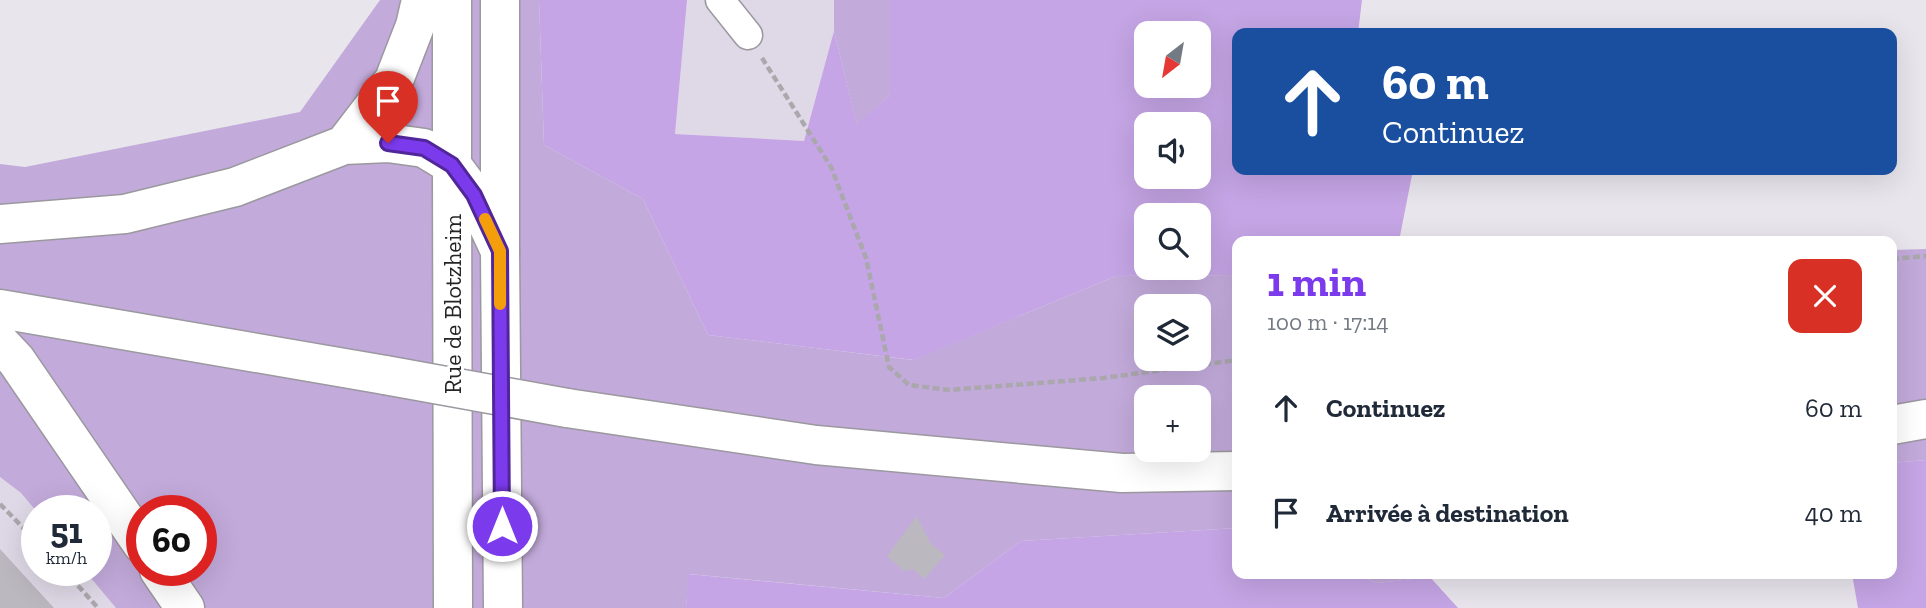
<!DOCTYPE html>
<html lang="fr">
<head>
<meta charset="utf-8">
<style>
  :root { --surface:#fff; --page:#f2f2f3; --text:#1f2937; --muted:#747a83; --accent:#7c3aed }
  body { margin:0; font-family:"Zilla Slab",serif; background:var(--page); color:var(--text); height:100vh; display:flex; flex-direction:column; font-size:26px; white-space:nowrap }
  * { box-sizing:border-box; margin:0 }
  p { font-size:23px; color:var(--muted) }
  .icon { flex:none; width:38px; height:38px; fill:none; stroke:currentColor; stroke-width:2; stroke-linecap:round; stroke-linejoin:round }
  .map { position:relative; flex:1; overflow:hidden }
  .panel { position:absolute; left:1232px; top:236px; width:665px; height:343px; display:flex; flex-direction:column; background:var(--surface); border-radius:14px; box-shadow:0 7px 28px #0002 }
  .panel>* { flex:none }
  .top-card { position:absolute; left:1232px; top:28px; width:665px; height:147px; border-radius:14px; box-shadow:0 7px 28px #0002; background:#1a4fa0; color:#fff; overflow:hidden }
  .needle { width:46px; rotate:211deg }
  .fabs { position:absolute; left:1134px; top:21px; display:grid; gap:14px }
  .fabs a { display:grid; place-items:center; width:77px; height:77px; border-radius:14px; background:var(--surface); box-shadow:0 7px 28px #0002; font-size:35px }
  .speed { position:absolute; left:21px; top:495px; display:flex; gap:14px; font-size:35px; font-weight:700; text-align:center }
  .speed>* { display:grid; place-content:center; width:91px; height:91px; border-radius:50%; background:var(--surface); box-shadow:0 7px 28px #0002; line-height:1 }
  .speed small { font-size:18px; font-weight:400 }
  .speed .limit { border:10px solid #d22; background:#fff; color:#111 }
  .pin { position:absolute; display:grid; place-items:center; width:60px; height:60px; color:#fff; margin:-72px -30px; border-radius:50% 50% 50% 0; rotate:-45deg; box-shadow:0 0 7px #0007 }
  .pin .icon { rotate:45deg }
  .me { position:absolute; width:77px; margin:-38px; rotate:0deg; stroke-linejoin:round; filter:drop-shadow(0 0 5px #0008) }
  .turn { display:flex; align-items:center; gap:24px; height:147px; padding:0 35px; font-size:32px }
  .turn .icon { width:91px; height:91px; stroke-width:2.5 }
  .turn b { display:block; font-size:49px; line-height:60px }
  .round { display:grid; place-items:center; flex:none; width:74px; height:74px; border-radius:14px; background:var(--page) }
  .headline { display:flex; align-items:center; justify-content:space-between; height:119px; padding:0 35px }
  h1 { font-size:42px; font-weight:700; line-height:52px; color:var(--accent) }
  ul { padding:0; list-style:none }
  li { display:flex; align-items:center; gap:21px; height:105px; padding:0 35px }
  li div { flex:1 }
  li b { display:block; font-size:26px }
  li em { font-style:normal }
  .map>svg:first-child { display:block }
  .built { fill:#dfd9e7 }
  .green { fill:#c2aada; fill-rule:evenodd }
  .forest { fill:#c5a5e5; fill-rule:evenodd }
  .building { fill:#bcb8bf }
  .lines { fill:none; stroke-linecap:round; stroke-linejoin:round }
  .minor-casing { stroke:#9b989f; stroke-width:31 }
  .secondary-casing { stroke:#9b989f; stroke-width:41 }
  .primary-casing { stroke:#9b989f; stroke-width:41 }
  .path { stroke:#aaa7ad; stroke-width:4.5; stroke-dasharray:7 3.5; stroke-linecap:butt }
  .minor { stroke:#fff; stroke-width:28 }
  .secondary { stroke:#fff; stroke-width:38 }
  .primary { stroke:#fff; stroke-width:38 }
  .primary-bridge-casing { stroke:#9b989f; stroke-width:41; stroke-linecap:butt }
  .primary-bridge { stroke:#fff; stroke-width:38 }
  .route-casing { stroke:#51269a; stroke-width:18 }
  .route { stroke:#7c3aed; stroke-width:12 }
  .slow { stroke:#f59e0b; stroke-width:12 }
  .labels { text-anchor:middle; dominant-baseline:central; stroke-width:6; stroke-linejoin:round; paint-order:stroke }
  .street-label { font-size:24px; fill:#262427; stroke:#fff }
</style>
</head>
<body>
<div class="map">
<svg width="1926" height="608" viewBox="0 0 1926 608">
  <rect width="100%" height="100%" fill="#e9e5ed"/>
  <path class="built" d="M 687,0 L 834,0 L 834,31 L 804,141 L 675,134 Z
    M 0,477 L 21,493 L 37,512 L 37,570 L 85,571 L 116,608 L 0,608 Z"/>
  <path class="green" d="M 380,0 L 539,0 L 544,145 L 643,199 L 708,335 L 913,360 L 1116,276 L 1237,275 L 1237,528 L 1021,541 L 944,598 L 689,574 L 686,608 L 116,608 L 85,571 L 96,570 L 96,511 L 37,512 L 21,493 L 0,477 L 0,164 L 25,167 L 300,112 ZM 1146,306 L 1199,306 L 1199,359 L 1146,359 ZM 1146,397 L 1199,397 L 1199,450 L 1146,450 ZM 142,511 L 201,511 L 201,570 L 142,570 Z
    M 834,0 L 890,0 L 890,95 L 857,125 L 834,31 Z
    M 1926,249 L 1926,460 L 1892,463 L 1892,250 Z
    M 1354,574 L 1462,574 L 1377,583 Z"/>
  <path class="forest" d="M 539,0 L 687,0 L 675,134 L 804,141 L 834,31 L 857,124 L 890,95 L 890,0 L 1362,0 L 1358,33 L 1237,33 L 1237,170 L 1413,170 L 1399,241 L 1237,242 L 1237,275 L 1116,276 L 914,360 L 708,335 L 643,199 L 544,145 ZM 1146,33 L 1199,33 L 1199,86 L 1146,86 ZM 1146,124 L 1199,124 L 1199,177 L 1146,177 ZM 1146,215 L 1199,215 L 1199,268 L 1146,268 Z
    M 1926,460 L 1926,608 L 1858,608 L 1852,574 L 1892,574 L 1892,463 Z
    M 1237,528 L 1237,574 L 1354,574 L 1377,583 L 1430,577 L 1458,608 L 686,608 L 688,574 L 944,598 L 1021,541 Z"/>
  <path class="building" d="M 917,516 L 930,543 L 945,555 L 924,579 L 913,569 L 904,571 L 887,556 Z
    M 0,549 L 54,608 L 0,608 Z"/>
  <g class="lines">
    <g class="minor-casing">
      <path id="minor" d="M 720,0 L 748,35"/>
    </g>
    <g class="secondary-casing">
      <path id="secondary" d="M 452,165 L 452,0
        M 500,251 L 500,0"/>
    </g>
    <g class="primary-casing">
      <path id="primary" d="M 344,145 L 394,80 L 415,26 L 421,0
        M 452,165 L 453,608
        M 0,224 L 125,214 L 235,187 L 344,145 L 388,143 L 424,148 L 452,165 L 474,195 L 500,251 L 503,608
        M 0,309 L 385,375
        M 0,343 L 16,360 L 142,544
        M 567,408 L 816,445 L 1122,473 L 1237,471
        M 1892,425 L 1926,419
        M 159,570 L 185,608"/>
    </g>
    <path class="path" d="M 762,58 L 831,167 L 866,258 L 889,367 L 909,385 L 949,390 L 1103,378 L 1237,360
      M 1892,259 L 1926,256
      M 0,504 L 37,542
      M 64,570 L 98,608"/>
    <use href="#minor" class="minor"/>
    <use href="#secondary" class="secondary"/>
    <use href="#primary" class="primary"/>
    <g class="primary-bridge-casing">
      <path id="primary-bridge" d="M 385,375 L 567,408"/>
    </g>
    <use href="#primary-bridge" class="primary-bridge"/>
  </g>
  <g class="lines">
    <g class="route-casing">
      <path id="route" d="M 388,143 L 424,148 L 452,165 L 474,195 L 500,251 L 502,526"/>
    </g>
    <use href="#route" class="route"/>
    <path class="slow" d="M 485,219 L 500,251 L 500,304"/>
  </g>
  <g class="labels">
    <g class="street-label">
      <text transform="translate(452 304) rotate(-90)">Rue de Blotzheim</text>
    </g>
  </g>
</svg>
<div class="fabs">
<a><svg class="needle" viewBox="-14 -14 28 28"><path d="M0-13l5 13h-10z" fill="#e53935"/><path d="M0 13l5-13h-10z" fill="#747a83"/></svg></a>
<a><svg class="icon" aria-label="sound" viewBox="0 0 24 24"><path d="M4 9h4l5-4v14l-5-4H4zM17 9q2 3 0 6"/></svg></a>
<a><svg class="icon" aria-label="search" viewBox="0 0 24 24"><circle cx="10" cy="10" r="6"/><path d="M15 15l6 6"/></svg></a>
<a><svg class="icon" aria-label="layers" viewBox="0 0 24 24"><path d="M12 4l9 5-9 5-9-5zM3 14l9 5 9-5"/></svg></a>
<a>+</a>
</div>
<div class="speed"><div>51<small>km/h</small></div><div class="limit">60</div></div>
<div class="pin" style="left:388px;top:143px;background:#d93025"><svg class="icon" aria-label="arrive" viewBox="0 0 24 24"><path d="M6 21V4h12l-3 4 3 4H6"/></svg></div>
<svg class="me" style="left:502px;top:526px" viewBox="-20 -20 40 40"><circle r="17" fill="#7c3aed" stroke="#fff" stroke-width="3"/><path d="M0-11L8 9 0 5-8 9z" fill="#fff"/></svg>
<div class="top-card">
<div class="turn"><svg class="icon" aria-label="ahead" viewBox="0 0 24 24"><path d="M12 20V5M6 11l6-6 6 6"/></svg><div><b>60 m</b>Continuez</div></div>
</div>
<section class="panel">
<div class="headline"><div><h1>1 min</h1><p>100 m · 17:14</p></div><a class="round" style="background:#d93025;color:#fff"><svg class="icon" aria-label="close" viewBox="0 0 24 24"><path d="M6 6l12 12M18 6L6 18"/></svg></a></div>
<ul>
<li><svg class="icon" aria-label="ahead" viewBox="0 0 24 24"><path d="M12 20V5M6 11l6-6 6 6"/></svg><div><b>Continuez</b></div><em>60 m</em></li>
<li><svg class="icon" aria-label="arrive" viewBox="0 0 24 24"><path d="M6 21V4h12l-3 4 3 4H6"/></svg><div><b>Arrivée à destination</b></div><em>40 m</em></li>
</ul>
</section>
</div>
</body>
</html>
